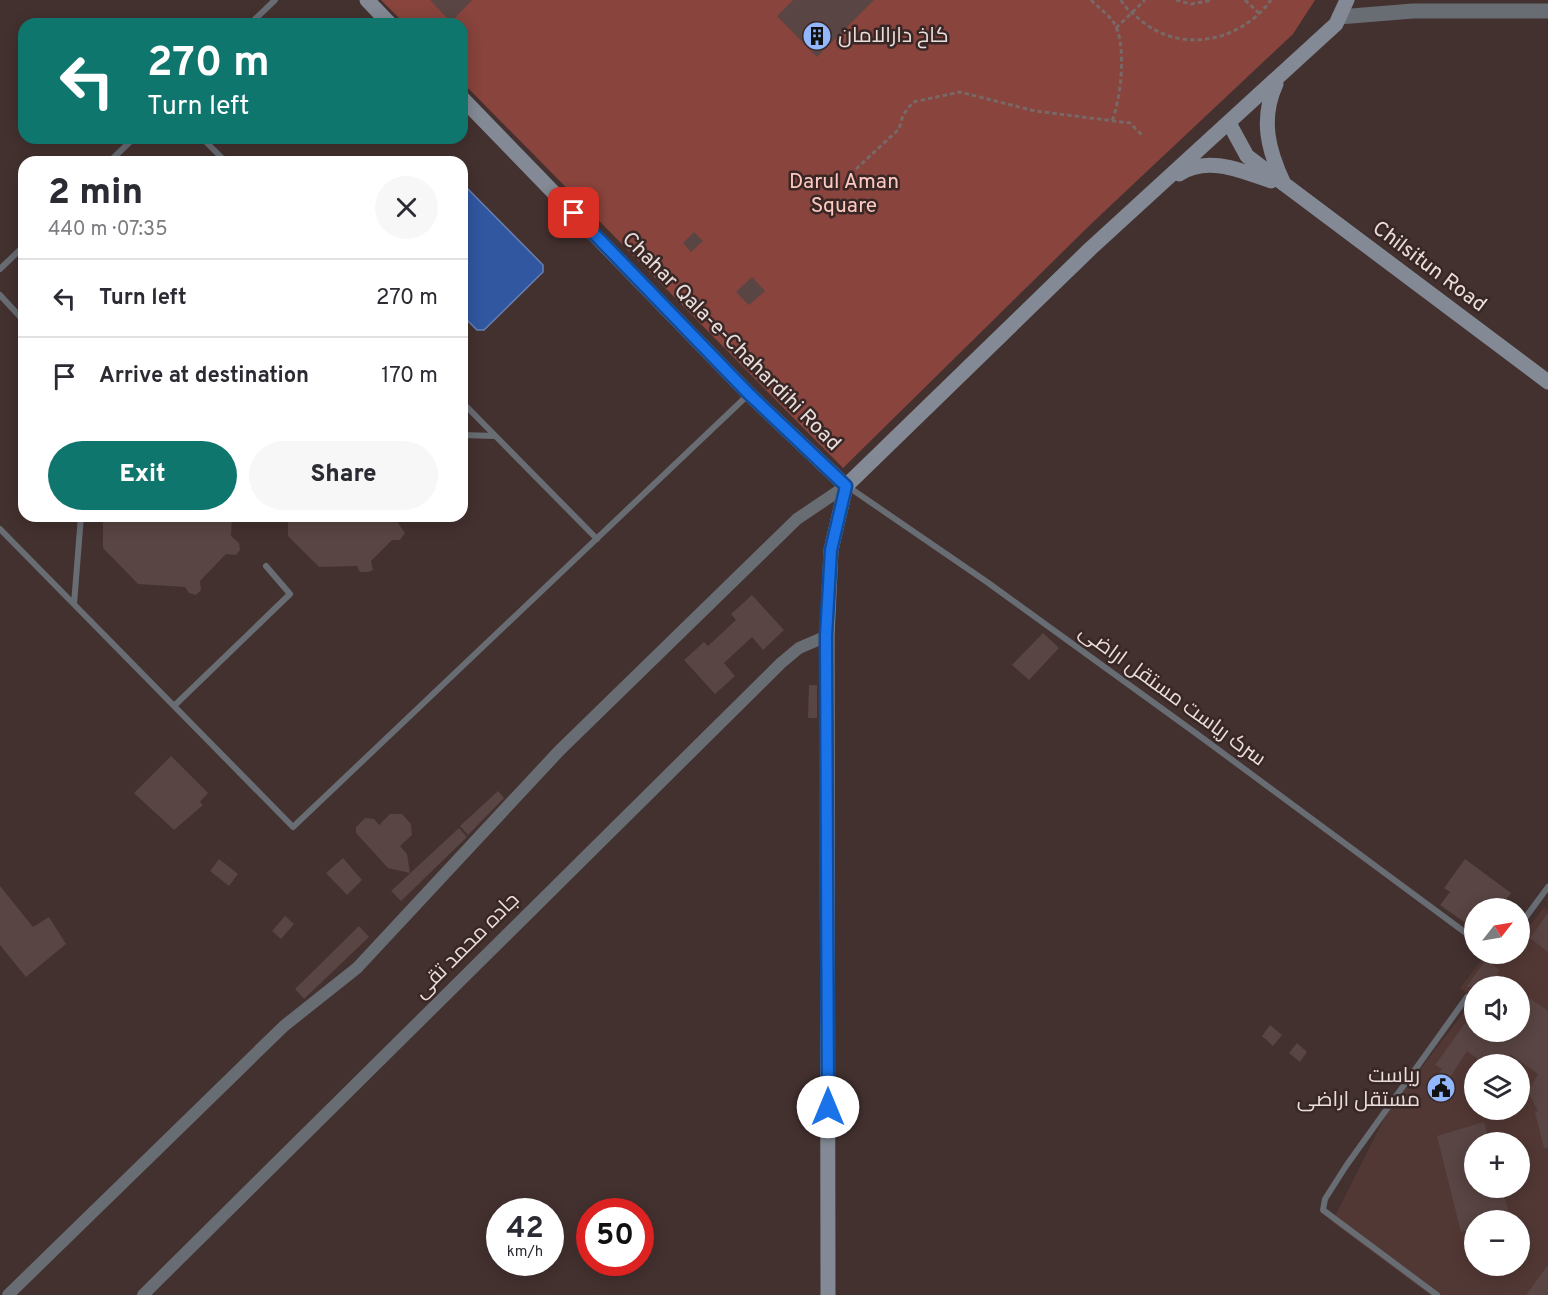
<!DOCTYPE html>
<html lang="en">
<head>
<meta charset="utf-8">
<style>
  :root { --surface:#fff; --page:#f7f7f7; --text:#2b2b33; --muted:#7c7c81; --line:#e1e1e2; --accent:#0f766e }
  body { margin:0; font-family:Overpass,Cairo,sans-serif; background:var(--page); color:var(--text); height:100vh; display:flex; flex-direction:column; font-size:22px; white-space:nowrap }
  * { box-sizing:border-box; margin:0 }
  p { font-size:20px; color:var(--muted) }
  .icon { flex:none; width:33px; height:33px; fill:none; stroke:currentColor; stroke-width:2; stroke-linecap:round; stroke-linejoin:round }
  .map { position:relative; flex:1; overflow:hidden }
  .details { position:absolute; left:18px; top:156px; width:450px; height:366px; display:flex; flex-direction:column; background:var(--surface); border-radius:18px; box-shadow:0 3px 15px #0003 }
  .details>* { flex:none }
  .banner { position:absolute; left:18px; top:18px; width:450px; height:126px; border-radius:18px; box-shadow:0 3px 15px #0003; background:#0f766e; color:#fff; overflow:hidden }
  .needle { width:39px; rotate:59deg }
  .tools { position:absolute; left:1464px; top:898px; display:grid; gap:12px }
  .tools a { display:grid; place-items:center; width:66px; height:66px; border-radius:50%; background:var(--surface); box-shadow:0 3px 15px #0003; font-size:30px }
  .speed { position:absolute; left:486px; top:1198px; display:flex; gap:12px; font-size:30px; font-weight:700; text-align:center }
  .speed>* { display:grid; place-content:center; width:78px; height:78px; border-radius:50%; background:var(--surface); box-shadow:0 3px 15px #0003; line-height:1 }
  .speed small { font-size:15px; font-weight:400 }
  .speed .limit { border:9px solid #d22; background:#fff; color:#111 }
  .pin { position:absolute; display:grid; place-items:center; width:51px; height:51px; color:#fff; margin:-26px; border-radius:12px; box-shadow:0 3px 9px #0006 }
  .me { position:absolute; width:66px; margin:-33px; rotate:0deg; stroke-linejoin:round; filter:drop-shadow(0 0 4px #0008) }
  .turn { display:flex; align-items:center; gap:21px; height:126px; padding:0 30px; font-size:27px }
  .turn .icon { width:78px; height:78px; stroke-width:2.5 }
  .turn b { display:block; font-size:42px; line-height:51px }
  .round { display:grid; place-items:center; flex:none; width:63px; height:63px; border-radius:32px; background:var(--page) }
  .overview { display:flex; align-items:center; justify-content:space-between; height:102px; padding:0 30px }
  h1 { font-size:36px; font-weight:800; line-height:45px }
  .button { display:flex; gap:12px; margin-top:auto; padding:12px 30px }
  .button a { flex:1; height:69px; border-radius:36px; background:var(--accent); color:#fff; font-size:24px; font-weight:800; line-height:69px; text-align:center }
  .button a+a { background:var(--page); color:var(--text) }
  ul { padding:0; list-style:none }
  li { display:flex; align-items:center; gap:18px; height:78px; padding:0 30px; border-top:2px solid var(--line) }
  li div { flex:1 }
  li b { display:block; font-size:22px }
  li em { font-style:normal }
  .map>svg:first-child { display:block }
  .built { fill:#523835; fill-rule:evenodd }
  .green { fill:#88443d }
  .water { fill:#3157a0; stroke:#687fb2; stroke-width:1.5 }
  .building { fill:#594543 }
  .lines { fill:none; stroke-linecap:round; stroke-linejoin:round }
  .path { stroke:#786866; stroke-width:3; stroke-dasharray:4.5 3; stroke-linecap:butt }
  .service { stroke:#686c73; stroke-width:6 }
  .minor { stroke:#686c73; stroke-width:12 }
  .tertiary { stroke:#686c73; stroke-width:15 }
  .secondary { stroke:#838a95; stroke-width:15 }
  .route-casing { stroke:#114b97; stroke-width:15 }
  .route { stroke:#1a73e8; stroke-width:10 }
  .labels { text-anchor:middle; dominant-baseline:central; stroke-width:5; stroke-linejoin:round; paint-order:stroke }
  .poi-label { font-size:21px; fill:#e9dddb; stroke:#392725; text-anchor:start }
  .park-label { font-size:21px; fill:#fec8c1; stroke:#392725 }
  .street-label { font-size:21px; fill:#e9dddb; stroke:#392725 }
</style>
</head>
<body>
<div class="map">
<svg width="1548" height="1295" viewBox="0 0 1548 1295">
  <rect width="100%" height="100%" fill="#43312f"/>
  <path class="built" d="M 1544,907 L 1548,910 L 1548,1295 L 1430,1295 L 1332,1222 L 1388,1111 L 1474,999 L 1460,988 L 1486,954 L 1492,954 L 1502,962 L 1508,954 L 1520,954 L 1520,939 ZM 1474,987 L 1520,987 L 1520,1032 L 1474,1032 ZM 1474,1065 L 1520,1065 L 1520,1110 L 1474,1110 ZM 1474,1143 L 1520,1143 L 1520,1188 L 1474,1188 ZM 1474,1221 L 1520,1221 L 1520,1266 L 1474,1266 Z"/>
  <path class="green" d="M 381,0 L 1315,0 L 1293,34 L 1092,223 L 843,468 L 462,82 L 462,24 L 405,24 Z"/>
  <path class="water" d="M 462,183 L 543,265 L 543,272 L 484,330 L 477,330 L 462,315 Z"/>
  <path class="building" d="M 430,0 L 472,0 L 451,22 Z
    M 793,0 L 874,0 L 817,57 L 777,16 Z
    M 694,232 L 703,241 L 691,252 L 683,243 Z
    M 752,277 L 765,291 L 749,305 L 736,292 Z
    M 103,516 L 232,516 L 231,536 L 239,543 L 240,550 L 236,555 L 226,554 L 200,581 L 201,590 L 196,595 L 189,593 L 185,587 L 138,584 L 103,548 Z
    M 288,516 L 393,516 L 405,533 L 400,540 L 392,540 L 371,561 L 373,570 L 368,572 L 360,572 L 357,566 L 319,567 L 288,536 Z
    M 752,595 L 784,630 L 763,650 L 752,637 L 724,663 L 735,676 L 715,694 L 684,660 L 704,642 L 708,646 L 736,620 L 731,614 Z
    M 1043,633 L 1059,648 L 1029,680 L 1012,665 Z
    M 809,685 L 817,685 L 817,718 L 808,718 Z
    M 171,756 L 208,793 L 200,802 L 203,805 L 174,830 L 134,793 Z
    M 498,791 L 504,798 L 468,835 L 460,826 Z
    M 390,814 L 402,814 L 411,824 L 412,835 L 400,846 L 407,854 L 410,873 L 388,868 L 356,833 L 356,827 L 365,818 L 374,819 L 379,825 Z
    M 459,828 L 467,837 L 401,901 L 391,891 Z
    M 343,858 L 362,880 L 347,895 L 326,873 Z
    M 219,859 L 238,874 L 229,886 L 210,871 Z
    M 1465,859 L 1511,893 L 1499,909 L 1474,909 L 1474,929 L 1440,905 L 1450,892 L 1444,888 Z
    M 0,886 L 33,927 L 49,917 L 66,944 L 26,977 L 0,945 Z
    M 1548,913 L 1548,952 L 1530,938 Z
    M 285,916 L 294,924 L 281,939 L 272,931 Z
    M 359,926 L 369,937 L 304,999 L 295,989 Z
    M 1486,960 L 1500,970 L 1497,974 L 1515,987 L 1466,987 Z
    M 1520,991 L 1548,1011 L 1548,1148 L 1544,1148 L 1535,1112 L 1538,1111 L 1530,1096 L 1529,1090 L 1538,1074 L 1510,1054 L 1502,1065 L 1486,1065 L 1467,1051 L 1449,1079 L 1449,1090 L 1443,1093 L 1433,1092 L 1432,1081 L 1442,1069 L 1435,1065 L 1474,1011 L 1474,1032 L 1520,1032 Z
    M 1270,1025 L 1282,1035 L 1273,1046 L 1262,1036 Z
    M 1297,1043 L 1307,1052 L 1300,1062 L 1289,1053 Z
    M 1484,1122 L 1490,1143 L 1474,1143 L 1474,1188 L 1502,1188 L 1511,1221 L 1474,1221 L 1474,1229 L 1461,1232 L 1437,1136 Z
    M 1548,1265 L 1548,1295 L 1526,1295 Z"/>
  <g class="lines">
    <path class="path" d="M 1091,0 C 1098,7 1109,15 1114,23 C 1127,44 1121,99 1112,121
      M 1121,0 C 1124,7 1131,12 1137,17 C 1177,55 1240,43 1271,0
      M 1176,0 L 1191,4 L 1213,0
      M 1245,0 L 1261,15
      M 1116,28 L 1145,0
      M 856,169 L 899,129 L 903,115 L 913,102 L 960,92 L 1035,111 L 1130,123 L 1142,135"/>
    <path class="service" d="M 250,24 L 275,0
      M 202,138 L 226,162
      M 109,162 L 134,138
      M 0,269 L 24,246
      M 0,295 L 24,321
      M 462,402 L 597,539
      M 462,435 L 495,436
      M 847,486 L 987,582 L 1197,734 L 1474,939
      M 0,529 L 293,827 L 749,394
      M 74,604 L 81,516
      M 174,706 L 290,594 L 266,566
      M 1520,925 L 1548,887
      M 1437,1295 L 1323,1210 L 1325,1199 L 1346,1166 L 1467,997"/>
    <path class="minor" d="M 8,1295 L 284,1026 L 357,968 L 559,751 L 797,519 L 846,486
      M 143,1295 L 781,663 L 799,648 L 827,636"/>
    <path class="tertiary" d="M 1339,17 L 1413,11 L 1548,11"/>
    <path class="secondary" d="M 367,0 L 390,24
      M 1276,84 C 1260,119 1268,150 1284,184
      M 462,98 L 749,394 L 846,486
      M 1229,123 L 1247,156 L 1548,382
      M 1179,174 C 1207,155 1243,171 1271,181
      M 828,1295 L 827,636 L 831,550 L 846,486 L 1090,249 L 1336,24 L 1347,0"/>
  </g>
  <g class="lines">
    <g class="route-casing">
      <path id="route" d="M 574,213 L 749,394 L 846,486 L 831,550 L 826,636 L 828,1107"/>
    </g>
    <use href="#route" class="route"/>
  </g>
  <defs>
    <g id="building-disc" transform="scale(1.5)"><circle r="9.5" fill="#92b7fd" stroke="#392725"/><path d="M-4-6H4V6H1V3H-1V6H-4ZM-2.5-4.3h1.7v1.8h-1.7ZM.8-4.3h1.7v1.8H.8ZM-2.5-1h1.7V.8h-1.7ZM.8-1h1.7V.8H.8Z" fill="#111"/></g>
    <g id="civic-disc" transform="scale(1.5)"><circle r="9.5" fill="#92b7fd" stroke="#392725"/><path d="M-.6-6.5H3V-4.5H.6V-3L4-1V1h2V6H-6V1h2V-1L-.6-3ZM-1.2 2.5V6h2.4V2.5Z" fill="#111"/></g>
  </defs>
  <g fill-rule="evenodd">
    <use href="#building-disc" x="817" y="36"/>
    <use href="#civic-disc" x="1441" y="1088"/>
  </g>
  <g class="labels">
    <g class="poi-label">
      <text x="838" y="36">کاخ دارالامان</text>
      <text x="1420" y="1076" text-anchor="end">ریاست<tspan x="1420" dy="24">مستقل اراضی</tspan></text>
    </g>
    <g class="park-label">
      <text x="844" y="182">Darul Aman<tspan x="844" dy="24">Square</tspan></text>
    </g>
    <g class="street-label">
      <text transform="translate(1429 267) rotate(37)">Chilsitun Road</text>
      <text transform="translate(731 342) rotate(45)">Chahar Qala-e-Chahardihi Road</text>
      <text transform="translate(1172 696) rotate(36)">سرک ریاست مستقل اراضی</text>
      <text transform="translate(467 946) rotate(-45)">جاده محمد تقی</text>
    </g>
  </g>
</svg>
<div class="tools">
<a><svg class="needle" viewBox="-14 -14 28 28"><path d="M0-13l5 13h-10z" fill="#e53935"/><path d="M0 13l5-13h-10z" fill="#7c7c81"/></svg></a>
<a><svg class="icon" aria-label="sound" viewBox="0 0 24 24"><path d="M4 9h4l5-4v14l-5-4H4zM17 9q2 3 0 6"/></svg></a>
<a><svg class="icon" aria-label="layers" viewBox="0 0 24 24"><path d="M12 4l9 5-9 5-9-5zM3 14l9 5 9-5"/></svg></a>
<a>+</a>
<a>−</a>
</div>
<div class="speed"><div>42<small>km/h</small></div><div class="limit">50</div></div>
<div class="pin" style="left:574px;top:213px;background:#d93025"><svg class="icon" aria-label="arrive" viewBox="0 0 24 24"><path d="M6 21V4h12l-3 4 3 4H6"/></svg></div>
<svg class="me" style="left:828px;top:1107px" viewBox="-20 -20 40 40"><circle r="19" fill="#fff"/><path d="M0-13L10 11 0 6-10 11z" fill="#1a73e8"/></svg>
<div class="banner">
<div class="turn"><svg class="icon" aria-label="left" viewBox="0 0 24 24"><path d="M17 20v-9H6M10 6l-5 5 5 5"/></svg><div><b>270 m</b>Turn left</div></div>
</div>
<section class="details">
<div class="overview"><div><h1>2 min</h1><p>440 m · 07:35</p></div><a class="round"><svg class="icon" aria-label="close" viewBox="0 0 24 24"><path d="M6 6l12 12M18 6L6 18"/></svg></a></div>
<ul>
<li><svg class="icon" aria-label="left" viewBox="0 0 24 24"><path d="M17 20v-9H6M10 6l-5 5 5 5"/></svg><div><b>Turn left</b></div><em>270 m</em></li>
<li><svg class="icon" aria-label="arrive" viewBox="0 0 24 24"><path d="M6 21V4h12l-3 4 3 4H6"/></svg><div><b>Arrive at destination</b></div><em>170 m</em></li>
</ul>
<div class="button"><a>Exit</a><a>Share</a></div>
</section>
</div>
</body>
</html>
